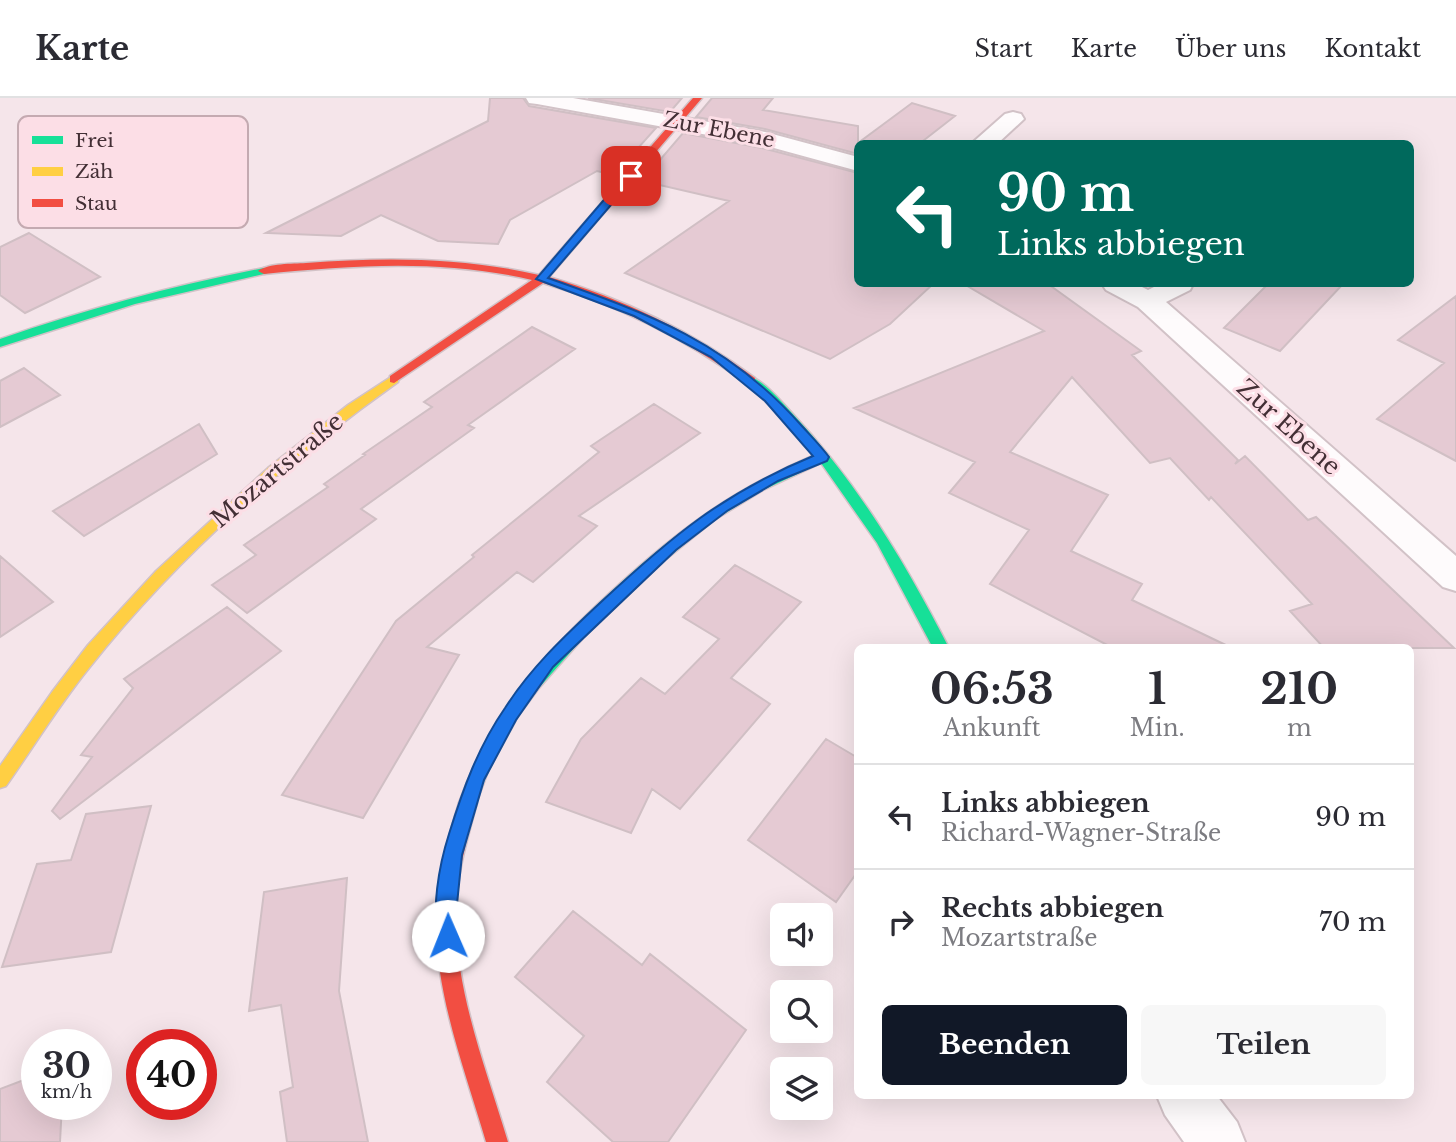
<!DOCTYPE html>
<html lang="de">
<head>
<meta charset="utf-8">
<style>
  :root { --surface:#fff; --page:#f7f7f7; --text:#2b2b33; --muted:#7c7c81; --line:#e1e1e2; --accent:#111827 }
  body { margin:0; font-family:"Libre Baskerville",serif; background:var(--page); color:var(--text); height:100vh; display:flex; flex-direction:column; font-size:26px; white-space:nowrap }
  * { box-sizing:border-box; margin:0 }
  p { font-size:23px; color:var(--muted) }
  .icon { flex:none; width:38px; height:38px; fill:none; stroke:currentColor; stroke-width:2; stroke-linecap:round; stroke-linejoin:round }
  .map { position:relative; flex:1; overflow:hidden }
  .panel { position:absolute; left:854px; top:546px; width:560px; height:455px; display:flex; flex-direction:column; background:var(--surface); border-radius:10px; box-shadow:0 7px 28px #0002 }
  .panel>* { flex:none }
  .guide { position:absolute; left:854px; top:42px; width:560px; height:147px; border-radius:10px; box-shadow:0 7px 28px #0002; background:#00695c; color:#fff; overflow:hidden }
  .controls { position:absolute; left:770px; top:805px; display:grid; gap:14px }
  .controls a { display:grid; place-items:center; width:63px; height:63px; border-radius:10px; background:var(--surface); box-shadow:0 7px 28px #0002; font-size:35px }
  .speed { position:absolute; left:21px; top:931px; display:flex; gap:14px; font-size:35px; font-weight:700; text-align:center }
  .speed>* { display:grid; place-content:center; width:91px; height:91px; border-radius:50%; background:var(--surface); box-shadow:0 7px 28px #0002; line-height:1 }
  .speed small { font-size:18px; font-weight:400 }
  .speed .limit { border:10px solid #d22; background:#fff; color:#111 }
  .pin { position:absolute; display:grid; place-items:center; width:60px; height:60px; color:#fff; margin:-30px; border-radius:14px; box-shadow:0 4px 10px #0006 }
  .me { position:absolute; width:77px; margin:-38px; rotate:359deg; stroke-linejoin:round; filter:drop-shadow(0 0 5px #0008) }
  .turn { display:flex; align-items:center; gap:24px; height:147px; padding:0 28px; font-size:32px }
  .turn .icon { width:91px; height:91px; stroke-width:2.5 }
  .turn b { display:block; font-size:49px; line-height:60px }
  .eta { display:flex; justify-content:space-evenly; align-items:center; height:119px; text-align:center }
  .eta b { font-size:42px; font-weight:700; line-height:49px }
  .primary-button { display:flex; gap:14px; margin-top:auto; padding:14px 28px }
  .primary-button a { flex:1; height:80px; border-radius:10px; background:var(--accent); color:#fff; font-size:28px; font-weight:700; line-height:80px; text-align:center }
  .primary-button a+a { background:var(--page); color:var(--text) }
  ul { padding:0; list-style:none }
  li { display:flex; align-items:center; gap:21px; height:105px; padding:0 28px; border-top:2px solid var(--line) }
  li div { flex:1 }
  li b { display:block; font-size:26px }
  li em { font-style:normal }
  header { display:flex; align-items:center; gap:42px; box-sizing:border-box; height:98px; padding:0 35px; background:var(--surface); border-bottom:2px solid var(--line) }
  header strong { font-size:33px }
  nav { display:flex; gap:38px; margin-inline-start:auto; font-size:24px }
  .map>svg:first-child { display:block }
  .building { fill:#e5cad3; stroke:#d0bfc4; stroke-width:2 }
  .lines { fill:none; stroke-linecap:round; stroke-linejoin:round }
  .street-casing { stroke:#d2c2c7; stroke-width:4 }
  .fast-casing { stroke:#d2c2c7; stroke-width:3 }
  .slow-casing { stroke:#d2c2c7; stroke-width:3 }
  .jam-casing { stroke:#d2c2c7; stroke-width:3 }
  .street { fill:#fefbfc; fill-rule:evenodd }
  .fast { fill:#16e098; fill-rule:evenodd }
  .slow { fill:#ffcf43; fill-rule:evenodd }
  .jam { fill:#f24e42; fill-rule:evenodd }
  .route { fill:#1a73e8; stroke:#114b97; stroke-width:2 }
  .labels { text-anchor:middle; dominant-baseline:central; stroke-width:6; stroke-linejoin:round; paint-order:stroke }
  .far-street-label { font-size:21px; fill:#432f35; stroke:#fcdee6 }
  .street-label { font-size:24px; fill:#432f35; stroke:#fcdee6 }
  .key { fill:#fcdee6; stroke:#c4aab1; stroke-width:2 }
  .key-label { font-size:19px; fill:#432f35 }
</style>
</head>
<body>
<header>
<strong>Karte</strong>
<nav><a>Start</a><a>Karte</a><a>Über uns</a><a>Kontakt</a></nav>
</header>
<div class="map">
<svg width="1456" height="1044" viewBox="0 0 1456 1044">
  <rect width="100%" height="100%" fill="#f5e5ea"/>
  <path class="building" d="M 490,0 L 523,0 L 529,8 L 656,30 L 614,77 L 597,73 L 510,122 L 498,146 L 438,143 L 381,117 L 341,138 L 266,135 L 488,23 Z
    M 588,0 L 682,0 L 670,14 Z
    M 712,0 L 773,0 L 763,12 L 858,28 L 858,45 L 912,5 L 955,18 L 919,46 L 858,46 L 858,56 L 765,31 L 696,19 Z
    M 683,35 L 762,50 L 858,75 L 858,186 L 933,186 L 890,226 L 830,261 L 625,175 L 729,103 L 642,83 Z
    M 29,135 L 100,179 L 25,215 L 0,197 L 0,149 Z
    M 964,186 L 1048,186 L 1141,253 L 1132,257 L 1238,362 L 1235,366 L 1245,358 L 1308,422 L 1316,419 L 1454,550 L 1324,550 L 1290,513 L 1312,506 L 1211,399 L 1209,402 L 1170,360 L 1150,365 L 1072,279 L 1010,354 L 1108,397 L 1071,453 L 1142,486 L 1132,502 L 1232,550 L 1113,550 L 990,486 L 1029,432 L 949,395 L 975,364 L 854,310 L 1044,233 Z
    M 1268,186 L 1343,186 L 1280,253 L 1224,230 Z
    M 1456,198 L 1456,363 L 1377,321 L 1444,265 L 1398,242 Z
    M 532,229 L 575,251 L 468,327 L 474,330 L 361,411 L 376,421 L 247,515 L 212,487 L 256,457 L 244,447 L 328,389 L 324,386 L 365,357 L 363,356 L 432,309 L 424,304 Z
    M 24,270 L 60,297 L 0,329 L 0,283 Z
    M 654,306 L 700,335 L 579,418 L 597,428 L 533,484 L 517,474 L 427,549 L 459,557 L 363,720 L 282,697 L 396,523 L 474,459 L 472,457 L 599,354 L 591,348 Z
    M 199,326 L 217,356 L 84,438 L 53,413 Z
    M 0,458 L 53,504 L 0,539 Z
    M 735,467 L 801,504 L 731,580 L 770,606 L 680,711 L 652,691 L 631,735 L 546,704 L 581,641 L 641,580 L 665,596 L 719,541 L 683,519 Z
    M 227,509 L 281,553 L 60,721 L 52,713 L 92,659 L 81,657 L 133,590 L 124,581 Z
    M 826,641 L 858,660 L 858,773 L 836,804 L 748,742 Z
    M 151,708 L 111,854 L 2,869 L 37,766 L 71,762 L 86,716 Z
    M 347,780 L 339,893 L 368,1044 L 287,1044 L 280,994 L 293,989 L 281,907 L 249,913 L 264,794 Z
    M 573,813 L 642,867 L 650,856 L 746,932 L 668,1044 L 613,1044 L 547,984 L 584,938 L 515,879 Z
    M 37,977 L 37,1006 L 62,1006 L 60,1044 L 0,1044 L 0,991 Z"/>
  <g class="lines">
    <g class="street-casing">
      <path id="street" d="M 526,0 L 573,0 L 765,34 L 858,59 L 858,73 L 763,47 L 537,6 L 529,5 Z
        M 1013,14 L 1021,16 L 1024,21 L 997,46 L 971,46 L 1005,16 Z
        M 1102,186 L 1136,186 L 1148,192 L 1160,186 L 1193,186 L 1190,192 L 1166,204 L 1456,458 L 1456,493 L 1443,489 L 1138,209 L 1106,192 Z
        M 1157,998 L 1217,998 L 1237,1024 L 1245,1044 L 1184,1044 L 1165,1017 Z"/>
    </g>
    <g class="fast-casing">
      <path id="fast" d="M 264,170 L 270,173 L 268,175 L 135,206 L 0,249 L 0,241 C 87,211 174,187 264,170 Z
        M 751,279 C 765,284 781,303 791,314 C 857,384 905,464 949,550 L 933,550 L 877,445 L 821,365 L 763,392 L 714,422 L 666,461 L 583,540 L 538,591 L 518,618 L 488,673 L 474,711 L 468,713 L 462,711 L 459,705 C 491,616 544,555 613,492 C 678,432 732,392 815,357 L 777,314 L 747,286 L 745,283 Z"/>
    </g>
    <g class="slow-casing">
      <path id="slow" d="M 394,277 L 398,278 L 398,284 C 284,365 177,459 89,570 C 59,607 34,648 6,688 L 0,690 L 0,668 L 52,594 L 88,547 L 156,473 L 268,370 L 348,307 Z"/>
    </g>
    <g class="jam-casing">
      <path id="jam" d="M 693,0 L 702,0 L 549,179 C 622,200 694,235 755,280 L 755,286 L 747,286 C 686,241 616,206 543,185 L 394,285 L 390,284 L 390,278 L 532,182 C 443,161 354,167 264,176 L 258,173 C 269,165 292,166 306,165 C 384,159 461,159 539,177 Z
        M 468,697 L 474,699 L 477,705 C 467,741 456,778 456,815 C 455,894 486,970 508,1044 L 486,1044 C 464,969 434,893 436,815 C 437,777 448,741 459,705 L 462,699 Z"/>
    </g>
    <use href="#street" class="street"/>
    <use href="#fast" class="fast"/>
    <use href="#slow" class="slow"/>
    <use href="#jam" class="jam"/>
  </g>
  <path class="route" d="M 627,75 L 636,78 L 548,180 C 650,216 727,244 801,327 C 810,337 821,348 829,359 L 827,363 L 778,383 L 727,413 L 676,452 L 553,569 L 516,622 L 484,682 L 462,757 L 456,816 L 458,838 L 455,845 L 448,848 L 441,845 C 429,817 440,764 449,736 C 463,691 478,649 505,610 C 532,568 565,538 601,504 C 671,439 723,395 813,358 L 765,303 L 711,259 L 634,218 L 536,181 Z"/>
  <g class="labels">
    <g class="far-street-label">
      <text transform="translate(719 32) rotate(11)">Zur Ebene</text>
    </g>
    <g class="street-label">
      <text transform="translate(1289 329) rotate(42)">Zur Ebene</text>
      <text transform="translate(277 372) rotate(-40)">Mozartstraße</text>
    </g>
  </g>
  <rect x="18" y="18" width="230" height="112" rx="10" class="key"/>
  <rect x="32" y="38" width="31" height="8" fill="#16e098"/>
  <rect x="32" y="69" width="31" height="9" fill="#ffcf43"/>
  <rect x="32" y="101" width="31" height="8" fill="#f24e42"/>
  <g class="key-label">
    <text x="75" y="49">Frei</text>
    <text x="75" y="80">Zäh</text>
    <text x="75" y="112">Stau</text>
  </g>
</svg>
<div class="controls">
<a><svg class="icon" aria-label="sound" viewBox="0 0 24 24"><path d="M4 9h4l5-4v14l-5-4H4zM17 9q2 3 0 6"/></svg></a>
<a><svg class="icon" aria-label="search" viewBox="0 0 24 24"><circle cx="10" cy="10" r="6"/><path d="M15 15l6 6"/></svg></a>
<a><svg class="icon" aria-label="layers" viewBox="0 0 24 24"><path d="M12 4l9 5-9 5-9-5zM3 14l9 5 9-5"/></svg></a>
</div>
<div class="speed"><div>30<small>km/h</small></div><div class="limit">40</div></div>
<div class="pin" style="left:631px;top:78px;background:#d93025"><svg class="icon" aria-label="arrive" viewBox="0 0 24 24"><path d="M6 21V4h12l-3 4 3 4H6"/></svg></div>
<svg class="me" style="left:448px;top:838px" viewBox="-20 -20 40 40"><circle r="19" fill="#fff"/><path d="M0-13L10 11 0 6-10 11z" fill="#1a73e8"/></svg>
<div class="guide">
<div class="turn"><svg class="icon" aria-label="left" viewBox="0 0 24 24"><path d="M17 20v-9H6M10 6l-5 5 5 5"/></svg><div><b>90 m</b>Links abbiegen</div></div>
</div>
<section class="panel">
<div class="eta">
<div><b>06:53</b><p>Ankunft</p></div>
<div><b>1</b><p>Min.</p></div>
<div><b>210</b><p>m</p></div>
</div>
<ul>
<li><svg class="icon" aria-label="left" viewBox="0 0 24 24"><path d="M17 20v-9H6M10 6l-5 5 5 5"/></svg><div><b>Links abbiegen</b><p>Richard-Wagner-Straße</p></div><em>90 m</em></li>
<li><svg class="icon" aria-label="right" viewBox="0 0 24 24"><path d="M7 20v-9h11M14 6l5 5-5 5"/></svg><div><b>Rechts abbiegen</b><p>Mozartstraße</p></div><em>70 m</em></li>
</ul>
<div class="primary-button"><a>Beenden</a><a>Teilen</a></div>
</section>
</div>
</body>
</html>
